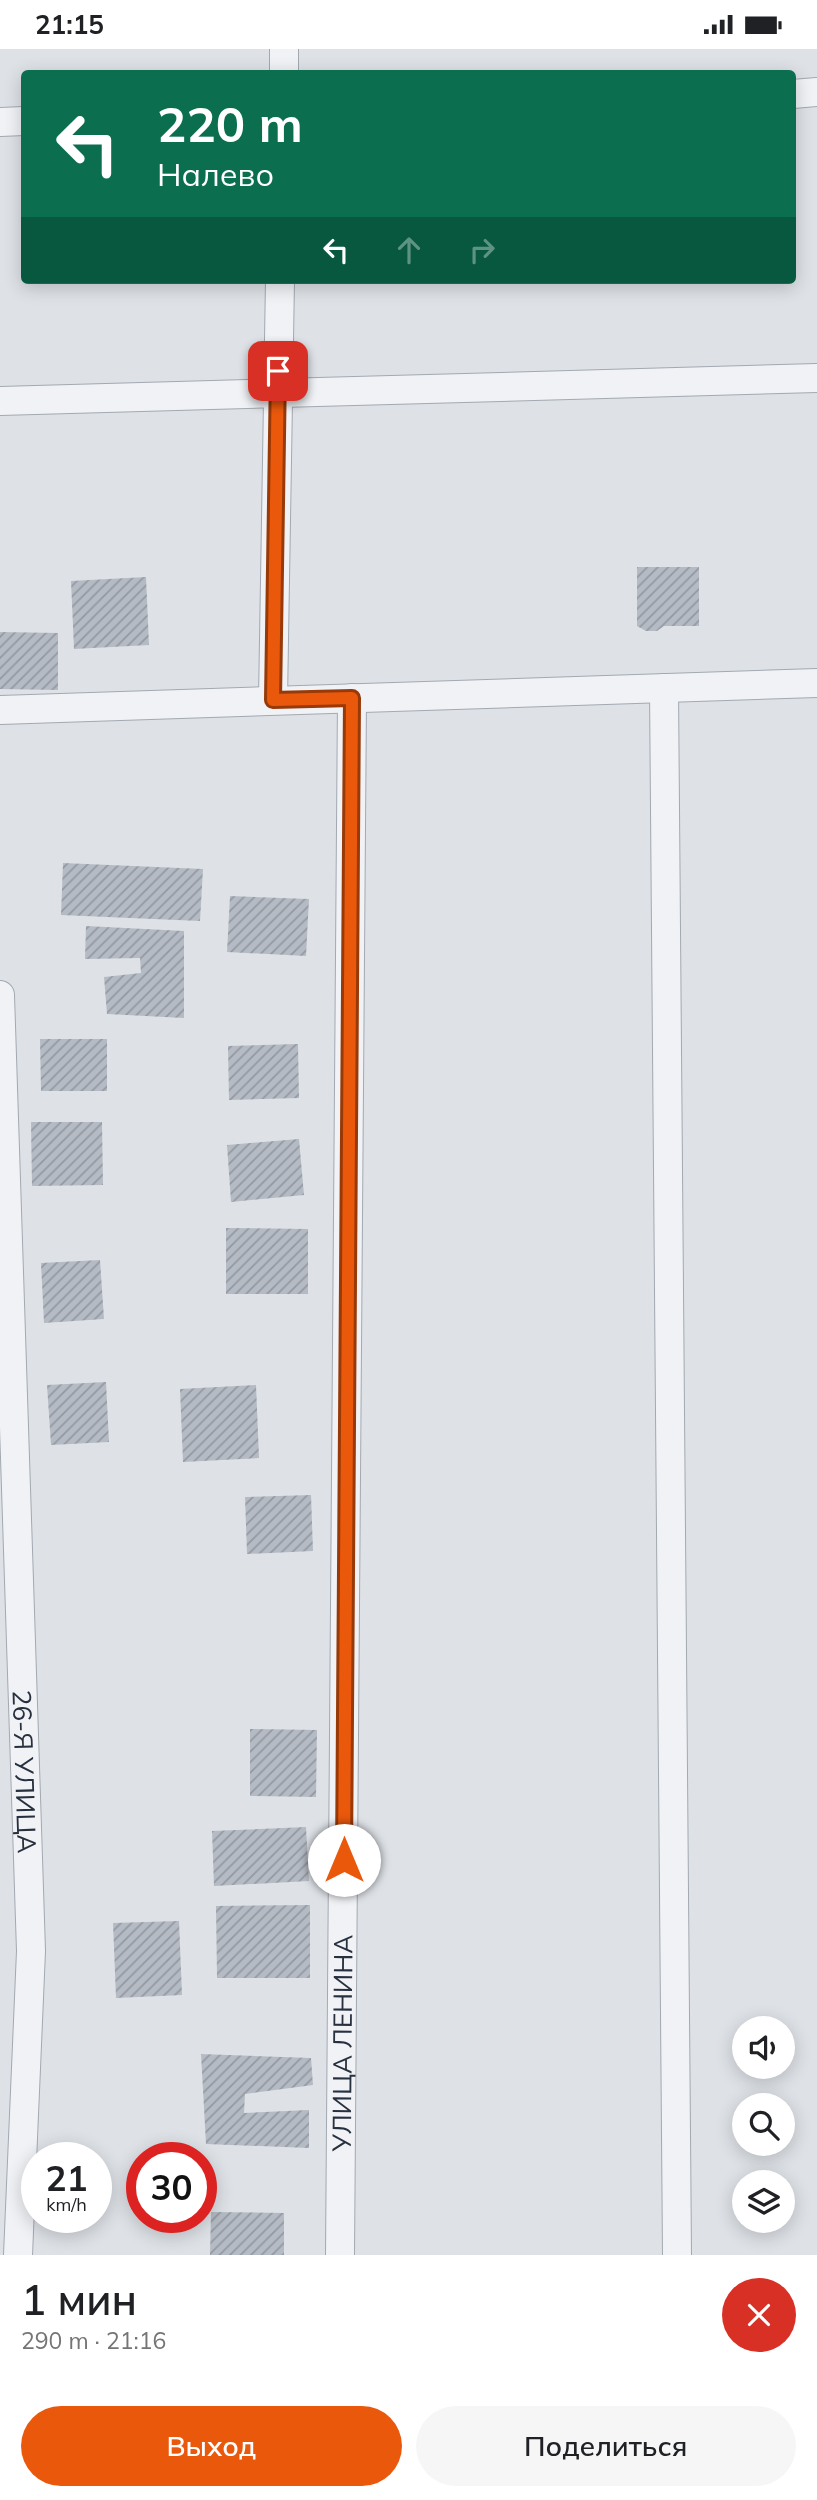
<!DOCTYPE html>
<html lang="ru">
<head>
<meta charset="utf-8">
<style>
  :root { --surface:#fff; --page:#f6f6f6; --text:#202124; --muted:#757577; --accent:#ea580c }
  body { margin:0; font-family:Mulish,sans-serif; background:var(--page); color:var(--text); height:100vh; display:flex; flex-direction:column; font-size:26px; white-space:nowrap }
  * { box-sizing:border-box; margin:0 }
  p { font-size:23px; color:var(--muted) }
  .icon { flex:none; width:38px; height:38px; fill:none; stroke:currentColor; stroke-width:2; stroke-linecap:round; stroke-linejoin:round }
  .map { position:relative; height:2206px; overflow:hidden }
  .panel { display:flex; flex-direction:column; background:var(--surface); flex:1 }
  .panel>* { flex:none }
  .guide { position:absolute; left:21px; top:21px; width:775px; height:214px; border-radius:7px; box-shadow:0 4px 18px #0003; background:#0b6e4f; color:#fff; overflow:hidden }
  .controls { position:absolute; left:732px; top:1967px; display:grid; gap:14px }
  .controls a { display:grid; place-items:center; width:63px; height:63px; border-radius:50%; background:var(--surface); box-shadow:0 4px 18px #0003; font-size:35px }
  .speed { position:absolute; left:21px; top:2093px; display:flex; gap:14px; font-size:35px; font-weight:700; text-align:center }
  .speed>* { display:grid; place-content:center; width:91px; height:91px; border-radius:50%; background:var(--surface); box-shadow:0 4px 18px #0003; line-height:1 }
  .speed small { font-size:18px; font-weight:400 }
  .speed .limit { border:10px solid #d22; background:#fff; color:#111 }
  .pin { position:absolute; display:grid; place-items:center; width:60px; height:60px; color:#fff; margin:-30px; border-radius:14px; box-shadow:0 4px 10px #0006 }
  .me { position:absolute; width:77px; margin:-38px; rotate:0deg; stroke-linejoin:round; filter:drop-shadow(0 0 5px #0008) }
  .turn { display:flex; align-items:center; gap:24px; height:147px; padding:0 21px; font-size:32px }
  .turn .icon { width:91px; height:91px; stroke-width:2.5 }
  .turn b { display:block; font-size:49px; line-height:60px }
  .lanes { display:flex; align-items:center; height:66px; padding:0 21px; background:#0003; justify-content:center; gap:35px; direction:ltr }
  .lanes .off { opacity:.35 }
  .round { display:grid; place-items:center; flex:none; width:74px; height:74px; border-radius:37px; background:var(--page) }
  .overview { display:flex; align-items:center; justify-content:space-between; height:119px; padding:0 21px }
  h1 { font-size:42px; font-weight:600; line-height:52px }
  .primary-button { display:flex; gap:14px; margin-top:auto; padding:14px 21px }
  .primary-button a { flex:1; height:80px; border-radius:42px; background:var(--accent); color:#fff; font-size:28px; font-weight:600; line-height:80px; text-align:center }
  .primary-button a+a { background:var(--page); color:var(--text) }
  .status { display:flex; justify-content:space-between; align-items:center; height:49px; padding:0 35px; background:var(--surface); direction:ltr }
  .status svg { height:19px; fill:currentColor }
  .map>svg:first-child { display:block }
  .building { fill:url(#building-hatch) }
  .lines { fill:none; stroke-linecap:round; stroke-linejoin:round }
  .street-casing { stroke:#a3a9b1; stroke-width:30 }
  .street { stroke:#f1f2f6; stroke-width:28 }
  .route-casing { stroke:#983908; stroke-width:18 }
  .route { stroke:#ea580c; stroke-width:12 }
  .labels { text-anchor:middle; dominant-baseline:central; stroke-width:7; stroke-linejoin:round; paint-order:stroke }
  .street-label { font-size:26px; fill:#27303e; stroke:#edf1f5 }
</style>
</head>
<body>
<div class="status"><b>21:15</b><svg viewBox="0 0 49 12"><path d="M0 12V9h3v3zM5 12V6h3v6zM10 12V3h3v9zM15 12V0h3v12zM26 1h20v11H26zM47 4h2v5h-2z"/></svg></div>
<div class="map">
<svg width="817" height="2206" viewBox="0 0 817 2206">
  <defs>
    <pattern id="building-hatch" width="6" height="6" patternUnits="userSpaceOnUse" patternTransform="scale(1.75)"><rect width="6" height="6" fill="#b5bbc4"/><path d="M-1 1l2-2M0 6l6-6M5 7l2-2" fill="none" stroke="#9398a1"/></pattern>
  </defs>
  <rect width="100%" height="100%" fill="#dee2e7"/>
  <path class="building" d="M 637,518 L 699,518 L 699,577 L 664,577 L 657,582 L 646,582 L 637,577 Z
    M 146,528 L 149,596 L 74,600 L 71,532 Z
    M 0,583 L 58,584 L 58,641 L 0,640 Z
    M 63,814 L 203,820 L 200,872 L 61,866 Z
    M 230,847 L 309,850 L 306,907 L 227,903 Z
    M 86,877 L 184,882 L 184,969 L 107,965 L 104,928 L 141,924 L 140,909 L 85,910 Z
    M 40,990 L 107,990 L 107,1042 L 41,1042 Z
    M 298,995 L 299,1049 L 229,1051 L 228,997 Z
    M 31,1073 L 102,1073 L 103,1136 L 32,1137 Z
    M 299,1090 L 304,1146 L 231,1153 L 227,1096 Z
    M 226,1179 L 308,1180 L 308,1245 L 226,1245 Z
    M 100,1211 L 104,1270 L 44,1274 L 41,1214 Z
    M 106,1333 L 109,1393 L 51,1396 L 47,1336 Z
    M 256,1336 L 259,1409 L 183,1413 L 180,1340 Z
    M 311,1446 L 313,1502 L 247,1505 L 245,1448 Z
    M 250,1680 L 317,1681 L 316,1748 L 250,1747 Z
    M 306,1778 L 309,1832 L 214,1837 L 212,1782 Z
    M 310,1856 L 310,1929 L 217,1929 L 216,1857 Z
    M 179,1872 L 182,1946 L 116,1949 L 113,1874 Z
    M 201,2005 L 311,2009 L 313,2036 L 245,2045 L 244,2064 L 309,2061 L 309,2099 L 206,2095 Z
    M 211,2163 L 284,2164 L 284,2206 L 210,2206 Z"/>
  <g class="lines">
    <g class="street-casing">
      <g id="street">
        <path d="M 284,24 L 284,0"/>
        <path d="M 793,45 L 817,43"/>
        <path d="M 0,73 L 24,72"/>
        <path d="M 0,352 L 817,329"/>
        <path d="M 664,639 L 677,2206"/>
        <path d="M 273,651 L 280,231"/>
        <path d="M 0,661 L 817,634"/>
        <path id="s1" d="M 0,946 L 31,1902 L 18,2206"/>
        <path id="s2" d="M 340,2206 L 352,649"/>
      </g>
    </g>
    <use href="#street" class="street"/>
  </g>
  <g class="lines">
    <g class="route-casing">
      <path id="route" d="M 278,322 L 273,651 L 352,649 L 344,1811"/>
    </g>
    <use href="#route" class="route"/>
  </g>
  <g class="labels">
    <g class="street-label">
      <text stroke="none"><textPath href="#s1" startOffset="777">26-Я УЛИЦА</textPath></text>
      <text stroke="none"><textPath href="#s2" startOffset="212">УЛИЦА ЛЕНИНА</textPath></text>
    </g>
  </g>
</svg>
<div class="controls">
<a><svg class="icon" aria-label="sound" viewBox="0 0 24 24"><path d="M4 9h4l5-4v14l-5-4H4zM17 9q2 3 0 6"/></svg></a>
<a><svg class="icon" aria-label="search" viewBox="0 0 24 24"><circle cx="10" cy="10" r="6"/><path d="M15 15l6 6"/></svg></a>
<a><svg class="icon" aria-label="layers" viewBox="0 0 24 24"><path d="M12 4l9 5-9 5-9-5zM3 14l9 5 9-5"/></svg></a>
</div>
<div class="speed"><div>21<small>km/h</small></div><div class="limit">30</div></div>
<div class="pin" style="left:278px;top:322px;background:#d93025"><svg class="icon" aria-label="arrive" viewBox="0 0 24 24"><path d="M6 21V4h12l-3 4 3 4H6"/></svg></div>
<svg class="me" style="left:344px;top:1811px" viewBox="-20 -20 40 40"><circle r="19" fill="#fff"/><path d="M0-13L10 11 0 6-10 11z" fill="#ea580c"/></svg>
<div class="guide">
<div class="turn"><svg class="icon" aria-label="left" viewBox="0 0 24 24"><path d="M17 20v-9H6M10 6l-5 5 5 5"/></svg><div><b>220 m</b>Налево</div></div>
<div class="lanes"><svg class="icon" aria-label="left" viewBox="0 0 24 24"><path d="M17 20v-9H6M10 6l-5 5 5 5"/></svg><svg class="icon off" aria-label="ahead" viewBox="0 0 24 24"><path d="M12 20V5M6 11l6-6 6 6"/></svg><svg class="icon off" aria-label="right" viewBox="0 0 24 24"><path d="M7 20v-9h11M14 6l5 5-5 5"/></svg></div>
</div>
</div>
<section class="panel">
<div class="overview"><div><h1>1 мин</h1><p>290 m · 21:16</p></div><a class="round" style="background:#d93025;color:#fff"><svg class="icon" aria-label="close" viewBox="0 0 24 24"><path d="M6 6l12 12M18 6L6 18"/></svg></a></div>
<div class="primary-button"><a>Выход</a><a>Поделиться</a></div>
</section>
</body>
</html>
